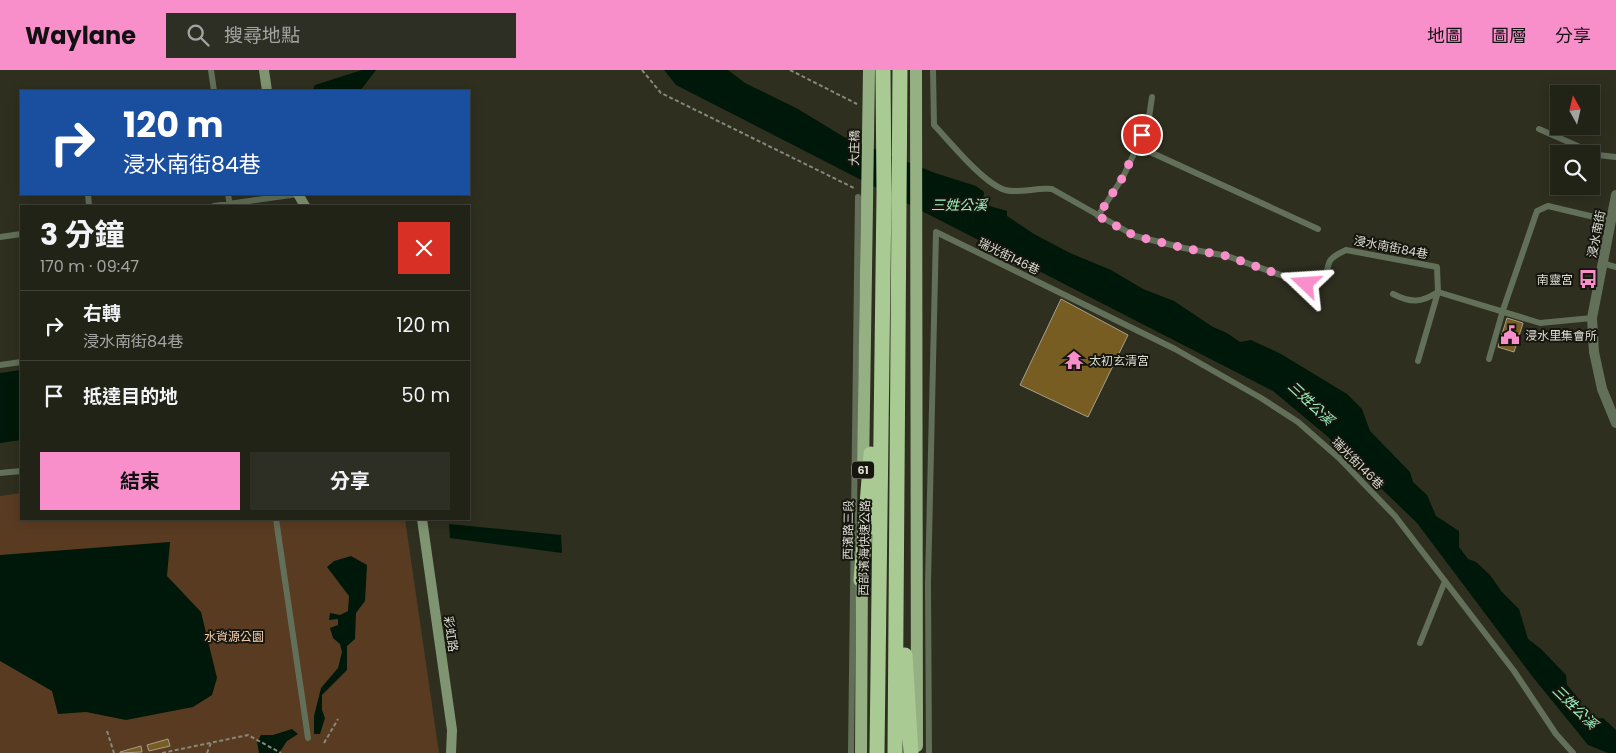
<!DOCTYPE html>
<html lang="zh-TW">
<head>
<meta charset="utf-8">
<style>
  :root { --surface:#222317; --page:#2e2f24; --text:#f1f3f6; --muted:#a2a4a1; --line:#3f4036; --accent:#f98fca }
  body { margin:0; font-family:Poppins,"Noto Sans TC",sans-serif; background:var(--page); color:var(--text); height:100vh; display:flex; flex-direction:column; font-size:19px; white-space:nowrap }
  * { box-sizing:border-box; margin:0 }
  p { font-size:16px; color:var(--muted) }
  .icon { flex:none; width:28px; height:28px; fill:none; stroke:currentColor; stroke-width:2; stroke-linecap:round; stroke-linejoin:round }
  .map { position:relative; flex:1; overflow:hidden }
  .drawer { position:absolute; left:20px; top:135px; width:450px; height:315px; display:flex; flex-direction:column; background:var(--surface); border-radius:0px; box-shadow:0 2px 12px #0003,0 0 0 1px var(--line) }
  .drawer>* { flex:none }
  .hud { position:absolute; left:20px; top:20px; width:450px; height:105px; border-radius:0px; box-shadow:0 2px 12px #0003,0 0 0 1px var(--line); background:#1a4fa0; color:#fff; overflow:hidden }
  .needle { width:32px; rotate:352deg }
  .buttons { position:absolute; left:1550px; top:15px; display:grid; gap:10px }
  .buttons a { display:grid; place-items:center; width:50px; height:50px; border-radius:0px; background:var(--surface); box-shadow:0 2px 12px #0003,0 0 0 1px var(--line); font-size:25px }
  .pin { position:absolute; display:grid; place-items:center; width:42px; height:42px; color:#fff; margin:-21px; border:2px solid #fff; border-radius:50%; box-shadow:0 1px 5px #0007 }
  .me { position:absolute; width:55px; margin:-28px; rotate:290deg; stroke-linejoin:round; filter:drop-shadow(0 0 4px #0008) }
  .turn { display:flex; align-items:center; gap:18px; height:105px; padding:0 20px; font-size:22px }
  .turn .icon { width:65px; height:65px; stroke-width:2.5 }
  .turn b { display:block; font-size:35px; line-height:42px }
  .round { display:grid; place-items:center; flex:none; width:52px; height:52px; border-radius:0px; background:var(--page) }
  .headline { display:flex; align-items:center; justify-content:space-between; height:85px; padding:0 20px }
  h1 { font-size:30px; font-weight:700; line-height:38px }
  .button { display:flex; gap:10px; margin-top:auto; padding:10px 20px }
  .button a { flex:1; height:58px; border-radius:0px; background:var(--accent); color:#111; font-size:20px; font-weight:700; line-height:58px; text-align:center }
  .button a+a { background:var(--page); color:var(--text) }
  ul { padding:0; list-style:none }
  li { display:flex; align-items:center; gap:15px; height:70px; padding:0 20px; border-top:1px solid var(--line) }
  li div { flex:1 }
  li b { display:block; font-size:19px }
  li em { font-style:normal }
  header { display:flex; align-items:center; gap:30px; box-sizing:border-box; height:70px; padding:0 25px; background:var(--accent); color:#111 }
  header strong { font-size:24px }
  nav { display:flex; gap:28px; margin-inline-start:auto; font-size:18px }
  .search { width:350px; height:45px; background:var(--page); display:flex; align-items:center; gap:12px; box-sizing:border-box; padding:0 18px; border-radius:0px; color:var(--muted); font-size:19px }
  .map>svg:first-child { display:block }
  .green { fill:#593b22 }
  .water { fill:#001809 }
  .building { fill:#775d22; stroke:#a89f8d }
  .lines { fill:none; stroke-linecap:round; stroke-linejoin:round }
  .path { stroke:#87887b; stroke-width:2; stroke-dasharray:4 2.5; stroke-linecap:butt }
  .lane { stroke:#626f59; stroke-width:6 }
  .street { stroke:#626f59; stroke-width:10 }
  .secondary { stroke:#7f9471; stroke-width:10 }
  .primary { stroke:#95b083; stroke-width:12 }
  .highway { stroke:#a9ca93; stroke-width:15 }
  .route { stroke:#f98fca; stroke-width:9; stroke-dasharray:0 16.2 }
  .labels { text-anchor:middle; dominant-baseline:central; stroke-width:4; stroke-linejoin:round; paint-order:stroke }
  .shield { fill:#16160f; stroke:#a1a298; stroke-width:1 }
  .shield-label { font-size:11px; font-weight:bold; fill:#ddded3 }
  .street-label { font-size:12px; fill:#ddded3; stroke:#16160f }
  .poi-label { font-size:12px; fill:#ddded3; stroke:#16160f; text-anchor:start }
  .park-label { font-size:12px; fill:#faceac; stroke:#16160f }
  .water-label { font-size:14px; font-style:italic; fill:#9af3bf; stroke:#16160f }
</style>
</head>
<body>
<header>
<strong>Waylane</strong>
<div class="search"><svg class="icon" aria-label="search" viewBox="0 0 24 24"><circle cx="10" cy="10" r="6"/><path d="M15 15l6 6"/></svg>搜尋地點</div>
<nav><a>地圖</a><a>圖層</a><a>分享</a></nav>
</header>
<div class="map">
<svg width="1616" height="683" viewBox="0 0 1616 683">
  <rect width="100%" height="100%" fill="#2e2f1f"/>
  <path class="green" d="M 21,423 L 21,449 L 405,449 L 439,683 L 0,683 L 0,426 Z"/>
  <path class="water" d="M 362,0 L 376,0 L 360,21 L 312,21 L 315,15 Z
    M 664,0 L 728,0 L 745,13 L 798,39 L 844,67 L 935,103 L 976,116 L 984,122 L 983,134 L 1007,141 L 1007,146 L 1034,164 L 1070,183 L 1111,200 L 1143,219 L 1174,231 L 1213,257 L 1227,263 L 1240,272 L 1251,270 L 1281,284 L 1347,324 L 1362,339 L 1370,361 L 1410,402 L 1413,412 L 1427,425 L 1436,446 L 1459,461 L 1459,477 L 1468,489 L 1476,492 L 1490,505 L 1502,522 L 1519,539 L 1528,569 L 1541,579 L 1566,605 L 1567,615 L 1578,628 L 1582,640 L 1594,649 L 1603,648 L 1616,660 L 1616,683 L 1608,683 L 1588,675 L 1532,606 L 1417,453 L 1327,366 L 1273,321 L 676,15 Z
    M 21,300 L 21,370 L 0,373 L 0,303 Z
    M 449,454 L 561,465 L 562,483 L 450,468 Z
    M 170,472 L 167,506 L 201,542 L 217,608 L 212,625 L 193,637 L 126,650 L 86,642 L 58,644 L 52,621 L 0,591 L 0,485 Z
    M 351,486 L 367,495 L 365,531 L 356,543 L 355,569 L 347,576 L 347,600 L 322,625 L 322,640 L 325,648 L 320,664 L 314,664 L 314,646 L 321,618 L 338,598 L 342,582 L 340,574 L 333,568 L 330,558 L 338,555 L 338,549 L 329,550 L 330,543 L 340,545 L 348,541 L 349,526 L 327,497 L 334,491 Z
    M 292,659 L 298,664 L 287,671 L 279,683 L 259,683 L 257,672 L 261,665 L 273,665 Z"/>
  <path class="building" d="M 1061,229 L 1128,265 L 1088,347 L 1020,315 Z
    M 1507,248 L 1523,253 L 1514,282 L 1498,277 Z
    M 168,669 L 170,676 L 149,681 L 147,675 Z
    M 141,676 L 142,682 L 120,683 L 120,682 Z"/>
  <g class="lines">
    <path class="path" d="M 642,0 L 661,23 L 854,118
      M 790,0 L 857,34
      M 107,661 L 114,683
      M 324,673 L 338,649
      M 162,683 L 248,665 L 281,683
      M 207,683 L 211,673"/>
    <path class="lane" d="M 211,0 L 214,21
      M 933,0 L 934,55 C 951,73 983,113 1005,120 C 1021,124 1036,117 1052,119 L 1135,166 L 1184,178 L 1227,186 L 1306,214 L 1315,214 L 1326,208 C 1328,190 1329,188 1346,180 L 1437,197 L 1438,222 L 1540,253 L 1592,248
      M 1539,59 L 1598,85 L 1616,87
      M 1137,76 L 1318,159
      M 88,124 L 89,136
      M 228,124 L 230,136
      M 214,136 L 298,124
      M 1098,146 L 1123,107 L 1148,54 L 1152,27
      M 0,167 L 21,164
      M 1602,193 L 1616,197
      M 1393,224 C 1411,233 1421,233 1438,222
      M 1489,289 L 1503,240 L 1537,141 L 1548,136 L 1611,151
      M 1418,291 L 1438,222
      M 0,295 L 21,292
      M 0,403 L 21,401
      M 276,449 L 308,668
      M 1420,573 L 1445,511
      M 851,683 C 852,498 857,313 858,127
      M 929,683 L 928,513 L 936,162 L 1175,279 L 1261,328 L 1298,352 L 1339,388 L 1395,446 L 1514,601 L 1556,664 L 1573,683"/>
    <path class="street" d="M 1616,125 L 1592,248 L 1594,282 L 1602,319 L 1616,353"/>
    <path class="secondary" d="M 264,0 L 267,21
      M 298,124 L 305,136
      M 422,449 L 452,660 L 451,683"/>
    <path class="primary" d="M 916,0 L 917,676
      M 863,402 L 869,0
      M 861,683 L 862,500"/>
    <path class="highway" d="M 861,510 L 871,384
      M 905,585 L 911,683
      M 877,683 L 884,124 L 883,0
      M 895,683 L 900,0"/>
  </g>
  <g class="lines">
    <path class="route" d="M 1142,65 L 1123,107 L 1098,146 L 1135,166 L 1184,178 L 1227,186 L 1306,214"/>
  </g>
  <defs>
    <g id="bus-bare" transform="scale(1.5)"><path d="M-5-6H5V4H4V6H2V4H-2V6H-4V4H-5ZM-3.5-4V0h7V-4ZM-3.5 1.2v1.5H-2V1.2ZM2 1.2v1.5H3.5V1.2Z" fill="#f98fca" stroke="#16160f" stroke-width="2.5" paint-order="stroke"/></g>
    <g id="civic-bare" transform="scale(1.5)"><path d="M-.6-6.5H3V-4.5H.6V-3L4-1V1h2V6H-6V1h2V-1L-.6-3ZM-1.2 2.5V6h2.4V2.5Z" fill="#f98fca" stroke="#16160f" stroke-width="2.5" paint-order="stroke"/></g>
    <g id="temple-bare" transform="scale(1.5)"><path d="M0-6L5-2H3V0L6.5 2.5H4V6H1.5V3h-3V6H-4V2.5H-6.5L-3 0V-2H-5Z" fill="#f98fca" stroke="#16160f" stroke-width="2.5" paint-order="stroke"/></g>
  </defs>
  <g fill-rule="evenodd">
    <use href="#bus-bare" x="1588" y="209"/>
    <use href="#civic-bare" x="1510" y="265"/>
    <use href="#temple-bare" x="1074" y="290"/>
  </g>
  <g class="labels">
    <rect class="shield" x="852" y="391.5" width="22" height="17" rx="4"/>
    <g class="shield-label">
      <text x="863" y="400">61</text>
    </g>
    <g class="street-label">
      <text transform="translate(854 78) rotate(-89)">大庄橋</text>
      <text transform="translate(1596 164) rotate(-79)">浸水南街</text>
      <text transform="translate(1391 177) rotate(11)">浸水南街84巷</text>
      <text transform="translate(1009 186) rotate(26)">瑞光街146巷</text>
      <text transform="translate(1358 393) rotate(45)">瑞光街146巷</text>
      <text transform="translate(848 460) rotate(-89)">西濱路三段</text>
      <text transform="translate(864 478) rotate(-89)">西部濱海快速公路</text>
      <text transform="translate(451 564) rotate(82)">彩虹路</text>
    </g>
    <g class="poi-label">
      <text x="1573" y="209" text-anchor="end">南靈宮</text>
      <text x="1525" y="265">浸水里集會所</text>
      <text x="1089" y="290">太初玄清宮</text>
    </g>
    <g class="park-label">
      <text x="234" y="566">水資源公園</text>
    </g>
    <g class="water-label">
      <text x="959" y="135">三姓公溪</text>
      <text transform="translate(1311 333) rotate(43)">三姓公溪</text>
      <text transform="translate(1575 637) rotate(44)">三姓公溪</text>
    </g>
  </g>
</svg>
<div class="buttons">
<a><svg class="needle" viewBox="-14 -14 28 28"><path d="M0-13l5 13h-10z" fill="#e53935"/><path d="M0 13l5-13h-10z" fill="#a2a4a1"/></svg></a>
<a><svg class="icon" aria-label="search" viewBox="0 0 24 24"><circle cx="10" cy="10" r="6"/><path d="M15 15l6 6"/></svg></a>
</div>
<div class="pin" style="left:1142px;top:65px;background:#d93025"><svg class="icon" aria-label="arrive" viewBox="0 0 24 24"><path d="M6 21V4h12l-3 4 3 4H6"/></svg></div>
<svg class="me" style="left:1306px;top:214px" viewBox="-20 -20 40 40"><path d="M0-17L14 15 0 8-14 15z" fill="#f98fca" stroke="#fff" stroke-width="4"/></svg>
<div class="hud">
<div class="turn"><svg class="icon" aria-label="right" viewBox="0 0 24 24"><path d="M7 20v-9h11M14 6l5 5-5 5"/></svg><div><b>120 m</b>浸水南街84巷</div></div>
</div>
<section class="drawer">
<div class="headline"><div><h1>3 分鐘</h1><p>170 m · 09:47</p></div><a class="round" style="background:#d93025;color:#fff"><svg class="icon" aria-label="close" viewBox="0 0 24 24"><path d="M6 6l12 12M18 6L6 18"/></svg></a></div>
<ul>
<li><svg class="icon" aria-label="right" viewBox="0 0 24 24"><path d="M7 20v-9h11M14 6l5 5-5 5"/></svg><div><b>右轉</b><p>浸水南街84巷</p></div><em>120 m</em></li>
<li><svg class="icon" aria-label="arrive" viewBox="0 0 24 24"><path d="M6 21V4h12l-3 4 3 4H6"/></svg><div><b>抵達目的地</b></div><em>50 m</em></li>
</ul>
<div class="button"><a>結束</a><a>分享</a></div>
</section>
</div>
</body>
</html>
